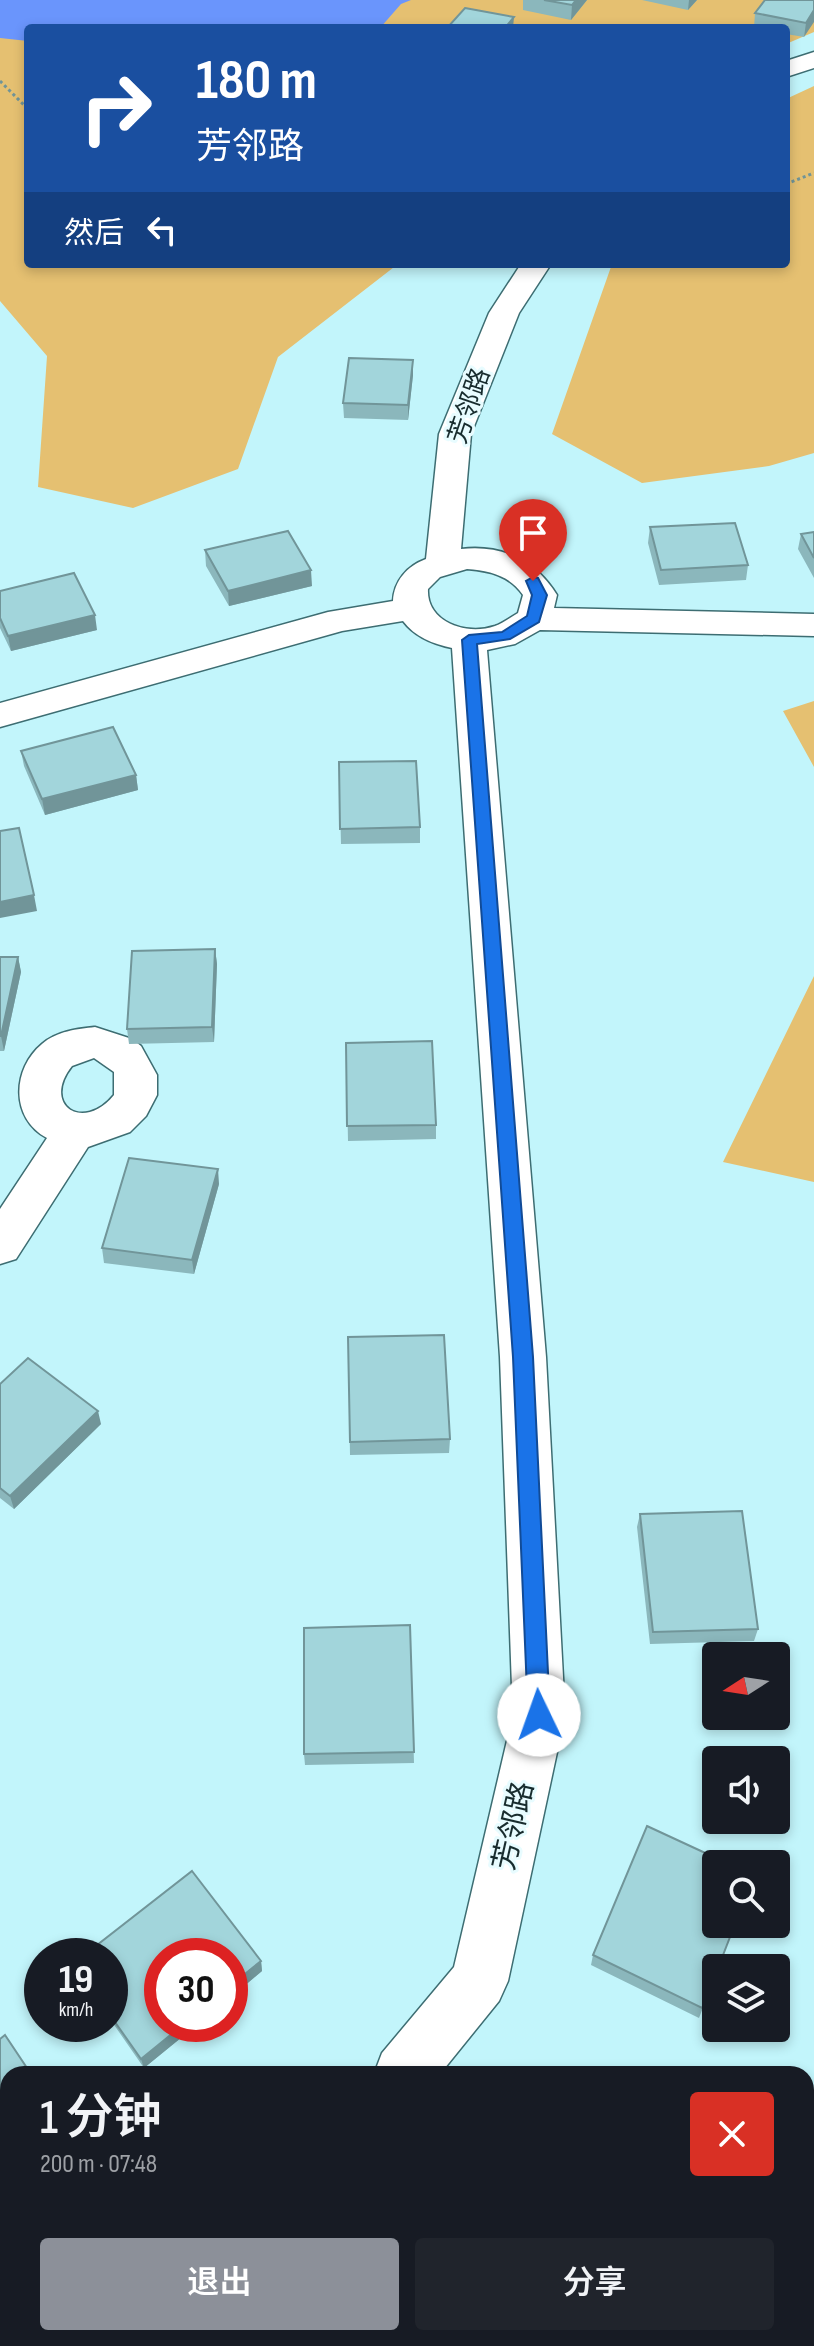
<!DOCTYPE html>
<html lang="zh">
<head>
<meta charset="utf-8">
<style>
  :root { --surface:#171b24; --page:#20242c; --text:#f1f3f6; --muted:#9ea1a6; --accent:#8c9099 }
  body { margin:0; font-family:"Sofia Sans Condensed","Noto Sans SC",sans-serif; background:var(--page); color:var(--text); height:100vh; display:flex; flex-direction:column; font-size:30px; white-space:nowrap }
  * { box-sizing:border-box; margin:0 }
  p { font-size:26px; color:var(--muted) }
  .icon { flex:none; width:44px; height:44px; fill:none; stroke:currentColor; stroke-width:2; stroke-linecap:round; stroke-linejoin:round }
  .map { position:relative; flex:1; overflow:hidden }
  .panel { position:absolute; left:0px; top:2066px; width:814px; height:280px; display:flex; flex-direction:column; background:var(--surface); border-radius:24px 24px 0 0; box-shadow:0 4px 12px #0003 }
  .panel>* { flex:none }
  .hud { position:absolute; left:24px; top:24px; width:766px; height:244px; border-radius:8px; box-shadow:0 4px 12px #0003; background:#1a4fa0; color:#fff; overflow:hidden }
  .needle { width:52px; rotate:258deg }
  .fabs { position:absolute; left:702px; top:1642px; display:grid; gap:16px }
  .fabs a { display:grid; place-items:center; width:88px; height:88px; border-radius:8px; background:var(--surface); box-shadow:0 4px 12px #0003; font-size:40px }
  .speed { position:absolute; left:24px; top:1938px; display:flex; gap:16px; font-size:40px; font-weight:700; text-align:center }
  .speed>* { display:grid; place-content:center; width:104px; height:104px; border-radius:50%; background:var(--surface); box-shadow:0 4px 12px #0003; line-height:1 }
  .speed small { font-size:20px; font-weight:400 }
  .speed .limit { border:12px solid #d22; background:#fff; color:#111 }
  .pin { position:absolute; display:grid; place-items:center; width:68px; height:68px; color:#fff; margin:-82px -34px; border-radius:50% 50% 50% 0; rotate:-45deg; box-shadow:0 0 8px #0007 }
  .pin .icon { rotate:45deg }
  .me { position:absolute; width:88px; margin:-44px; rotate:357deg; stroke-linejoin:round; filter:drop-shadow(0 0 6px #0008) }
  .turn { display:flex; align-items:center; gap:28px; height:168px; padding:0 40px; font-size:36px }
  .turn .icon { width:104px; height:104px; stroke-width:2.5 }
  .turn b { display:block; font-size:56px; line-height:68px }
  .then { display:flex; align-items:center; height:76px; padding:0 40px; background:#0003; gap:16px; font-size:30px }
  .round { display:grid; place-items:center; flex:none; width:84px; height:84px; border-radius:8px; background:var(--page) }
  .headline { display:flex; align-items:center; justify-content:space-between; height:136px; padding:0 40px }
  h1 { font-size:48px; font-weight:600; line-height:60px }
  .button { display:flex; gap:16px; margin-top:auto; padding:16px 40px }
  .button a { flex:1; height:92px; border-radius:8px; background:var(--accent); color:#fff; font-size:32px; font-weight:600; line-height:92px; text-align:center }
  .button a+a { background:var(--page); color:var(--text) }
  .map>svg:first-child { display:block }
  .green { fill:#e5c071 }
  .water { fill:#6a95fc }
  .lines { fill:none; stroke-linecap:round; stroke-linejoin:round }
  .minor-casing { stroke:#3d6d72; stroke-width:3 }
  .path { stroke:#709498; stroke-width:3; stroke-dasharray:3 3; stroke-linecap:butt }
  .minor { fill:#fff; fill-rule:evenodd }
  .wall { fill:#8bb7bc }
  .shaded-wall { fill:#719599 }
  .building { fill:#a2d5db; stroke:#719599; stroke-width:2 }
  .route { fill:#1a73e8; stroke:#114b97; stroke-width:2 }
  .labels { text-anchor:middle; dominant-baseline:central; stroke-width:6; stroke-linejoin:round; paint-order:stroke }
  .far-street-label { font-size:26px; fill:#182c2e; stroke:#e8fcff }
  .street-label { font-size:30px; fill:#182c2e; stroke:#e8fcff }
</style>
</head>
<body>
<div class="map">
<svg width="814" height="2346" viewBox="0 0 814 2346">
  <rect width="100%" height="100%" fill="#c2f5fb"/>
  <path class="green" d="M 0,0 L 814,0 L 814,32 L 786,44 L 786,28 L 28,28 L 28,264 L 398,264 L 278,357 L 238,469 L 133,508 L 38,487 L 47,356 L 0,301 Z
    M 814,86 L 814,453 L 769,466 L 642,483 L 552,434 L 612,264 L 786,264 L 786,99 Z
    M 814,701 L 814,767 L 783,711 Z
    M 814,976 L 814,1182 L 723,1162 Z"/>
  <path class="water" d="M 0,0 L 411,0 L 401,4 L 380,28 L 28,28 L 28,41 L 0,38 Z"/>
  <g class="lines">
    <g class="minor-casing">
      <path id="minor" d="M 814,52 L 814,68 L 786,77 L 786,61 Z
        M 521,264 L 551,264 L 519,313 L 471,434 L 461,549 C 502,544 536,561 557,595 L 554,608 L 814,614 L 814,636 L 540,630 L 515,644 L 487,650 L 546,1357 L 565,1715 L 508,1981 L 499,2001 L 440,2074 L 374,2074 L 382,2053 L 454,1967 L 513,1715 L 500,1357 L 452,648 C 433,644 415,637 403,621 L 342,631 L 0,727 L 0,703 L 328,612 L 393,601 C 394,581 407,566 426,559 L 439,434 L 489,313 ZM 467,569 C 490,571 509,575 523,595 L 518,613 C 511,617 503,623 495,626 C 466,636 426,622 428,589 L 440,577 Z
        M 95,1027 L 132,1039 L 141,1046 L 157,1075 L 157,1095 L 146,1116 L 130,1132 L 88,1147 L 16,1259 L 0,1264 L 0,1209 L 47,1138 C 10,1118 12,1069 42,1044 C 57,1031 77,1029 95,1027 ZM 94,1058 L 114,1072 L 114,1095 C 83,1133 41,1105 72,1066 Z
        M 121,2338 L 189,2338 L 186,2346 L 117,2346 Z"/>
    </g>
    <path class="path" d="M 0,81 L 28,109
      M 786,184 L 814,173
      M 201,264 L 201,270"/>
    <use href="#minor" class="minor"/>
  </g>
  <path class="wall" d="M 523,0 L 587,0 L 571,20 L 523,10 Z
    M 642,0 L 697,0 L 688,10 Z
    M 814,0 L 804,37 L 786,34 L 786,28 L 754,28 L 755,13 Z
    M 413,360 L 413,375 L 408,420 L 344,418 L 343,403 Z
    M 650,527 L 748,565 L 746,580 L 659,585 L 648,543 Z
    M 814,532 L 814,578 L 798,549 L 801,534 Z
    M 205,550 L 312,586 L 229,606 L 206,566 Z
    M 0,591 L 97,630 L 11,651 L 0,628 Z
    M 21,751 L 136,775 L 138,790 L 45,815 L 24,766 Z
    M 339,762 L 420,827 L 420,843 L 341,844 Z
    M 215,949 L 217,964 L 214,1042 L 129,1044 L 127,1029 Z
    M 0,957 L 18,957 L 21,972 L 4,1051 L 0,1051 Z
    M 346,1043 L 436,1125 L 436,1139 L 348,1141 Z
    M 219,1184 L 194,1274 L 104,1263 L 102,1248 Z
    M 348,1337 L 450,1439 L 449,1453 L 350,1455 Z
    M 0,1384 L 101,1424 L 14,1509 L 0,1498 Z
    M 640,1514 L 758,1629 L 754,1641 L 650,1644 L 637,1527 Z
    M 410,1625 L 414,1763 L 305,1765 L 304,1754 Z
    M 192,1871 L 261,1961 L 262,1971 L 230,1998 L 230,1956 L 162,1956 L 162,2024 L 198,2024 L 144,2068 L 110,2019 L 110,1956 L 83,1956 Z
    M 593,1955 L 716,1974 L 699,2018 L 591,1965 Z"/>
  <path class="shaded-wall" d="M 576,0 L 587,0 L 571,20 L 572,5 Z
    M 689,0 L 697,0 L 688,10 Z
    M 814,10 L 814,22 L 804,37 L 806,23 Z
    M 514,17 L 513,28 L 505,28 Z
    M 413,360 L 413,375 L 408,420 L 408,405 Z
    M 311,570 L 312,586 L 229,606 L 228,591 Z
    M 95,615 L 97,630 L 11,651 L 8,636 Z
    M 136,775 L 138,790 L 45,815 L 42,799 Z
    M 34,895 L 37,911 L 0,918 L 0,902 Z
    M 215,949 L 217,964 L 214,1042 L 212,1027 Z
    M 18,957 L 21,972 L 4,1051 L 1,1036 Z
    M 218,1169 L 219,1184 L 194,1274 L 192,1260 Z
    M 98,1411 L 101,1424 L 14,1509 L 10,1496 Z
    M 261,1961 L 262,1971 L 230,1998 L 230,1986 Z
    M 184,2024 L 198,2024 L 144,2068 L 141,2059 Z
    M 8,2186 L 8,2197 L 0,2204 L 0,2192 Z"/>
  <path class="building" d="M 544,0 L 576,0 L 572,5 Z
    M 765,0 L 814,0 L 814,10 L 806,23 L 755,13 Z
    M 465,8 L 514,17 L 505,28 L 447,28 Z
    M 349,358 L 413,360 L 408,405 L 343,403 Z
    M 735,523 L 748,565 L 661,570 L 650,527 Z
    M 288,531 L 311,570 L 228,591 L 205,550 Z
    M 814,532 L 814,558 L 801,534 Z
    M 74,573 L 95,615 L 8,636 L 0,618 L 0,591 Z
    M 113,727 L 136,775 L 42,799 L 21,751 Z
    M 416,761 L 420,827 L 340,829 L 339,762 Z
    M 19,828 L 34,895 L 0,902 L 0,831 Z
    M 215,949 L 212,1027 L 127,1029 L 132,951 Z
    M 0,957 L 18,957 L 1,1036 L 0,1036 Z
    M 432,1041 L 436,1125 L 347,1126 L 346,1043 Z
    M 129,1158 L 218,1169 L 192,1260 L 102,1248 Z
    M 444,1335 L 450,1439 L 350,1442 L 348,1337 Z
    M 28,1358 L 98,1411 L 10,1496 L 0,1488 L 0,1384 Z
    M 742,1511 L 758,1629 L 653,1632 L 640,1514 Z
    M 410,1625 L 414,1752 L 304,1754 L 304,1628 Z
    M 647,1826 L 729,1864 L 716,1864 L 716,1924 L 735,1924 L 718,1968 L 716,1968 L 716,1973 L 702,2008 L 593,1955 Z
    M 192,1871 L 261,1961 L 230,1986 L 230,1956 L 162,1956 L 162,2024 L 184,2024 L 141,2059 L 110,2015 L 110,1956 L 83,1956 Z
    M 5,2035 L 31,2074 L 8,2074 L 8,2186 L 0,2192 L 0,2039 Z
    M 339,2338 L 344,2338 L 352,2346 L 333,2346 Z"/>
  <path class="route" d="M 533,577 L 538,578 L 547,595 L 539,622 L 510,639 L 477,644 L 533,1357 L 550,1715 L 546,1723 L 539,1726 L 531,1723 L 528,1715 L 513,1357 L 462,640 L 469,635 L 502,632 L 527,616 L 532,595 L 526,581 Z"/>
  <g class="labels">
    <g class="far-street-label">
      <text transform="translate(470 406) rotate(-71)">芳邻路</text>
    </g>
    <g class="street-label">
      <text transform="translate(514 1826) rotate(-77)">芳邻路</text>
    </g>
  </g>
</svg>
<div class="fabs">
<a><svg class="needle" viewBox="-14 -14 28 28"><path d="M0-13l5 13h-10z" fill="#e53935"/><path d="M0 13l5-13h-10z" fill="#9ea1a6"/></svg></a>
<a><svg class="icon" aria-label="sound" viewBox="0 0 24 24"><path d="M4 9h4l5-4v14l-5-4H4zM17 9q2 3 0 6"/></svg></a>
<a><svg class="icon" aria-label="search" viewBox="0 0 24 24"><circle cx="10" cy="10" r="6"/><path d="M15 15l6 6"/></svg></a>
<a><svg class="icon" aria-label="layers" viewBox="0 0 24 24"><path d="M12 4l9 5-9 5-9-5zM3 14l9 5 9-5"/></svg></a>
</div>
<div class="speed"><div>19<small>km/h</small></div><div class="limit">30</div></div>
<div class="pin" style="left:533px;top:581px;background:#d93025"><svg class="icon" aria-label="arrive" viewBox="0 0 24 24"><path d="M6 21V4h12l-3 4 3 4H6"/></svg></div>
<svg class="me" style="left:539px;top:1715px" viewBox="-20 -20 40 40"><circle r="19" fill="#fff"/><path d="M0-13L10 11 0 6-10 11z" fill="#1a73e8"/></svg>
<div class="hud">
<div class="turn"><svg class="icon" aria-label="right" viewBox="0 0 24 24"><path d="M7 20v-9h11M14 6l5 5-5 5"/></svg><div><b>180 m</b>芳邻路</div></div>
<div class="then">然后<svg class="icon" aria-label="left" viewBox="0 0 24 24"><path d="M17 20v-9H6M10 6l-5 5 5 5"/></svg></div>
</div>
<section class="panel">
<div class="headline"><div><h1>1 分钟</h1><p>200 m · 07:48</p></div><a class="round" style="background:#d93025;color:#fff"><svg class="icon" aria-label="close" viewBox="0 0 24 24"><path d="M6 6l12 12M18 6L6 18"/></svg></a></div>
<div class="button"><a>退出</a><a>分享</a></div>
</section>
</div>
</body>
</html>
